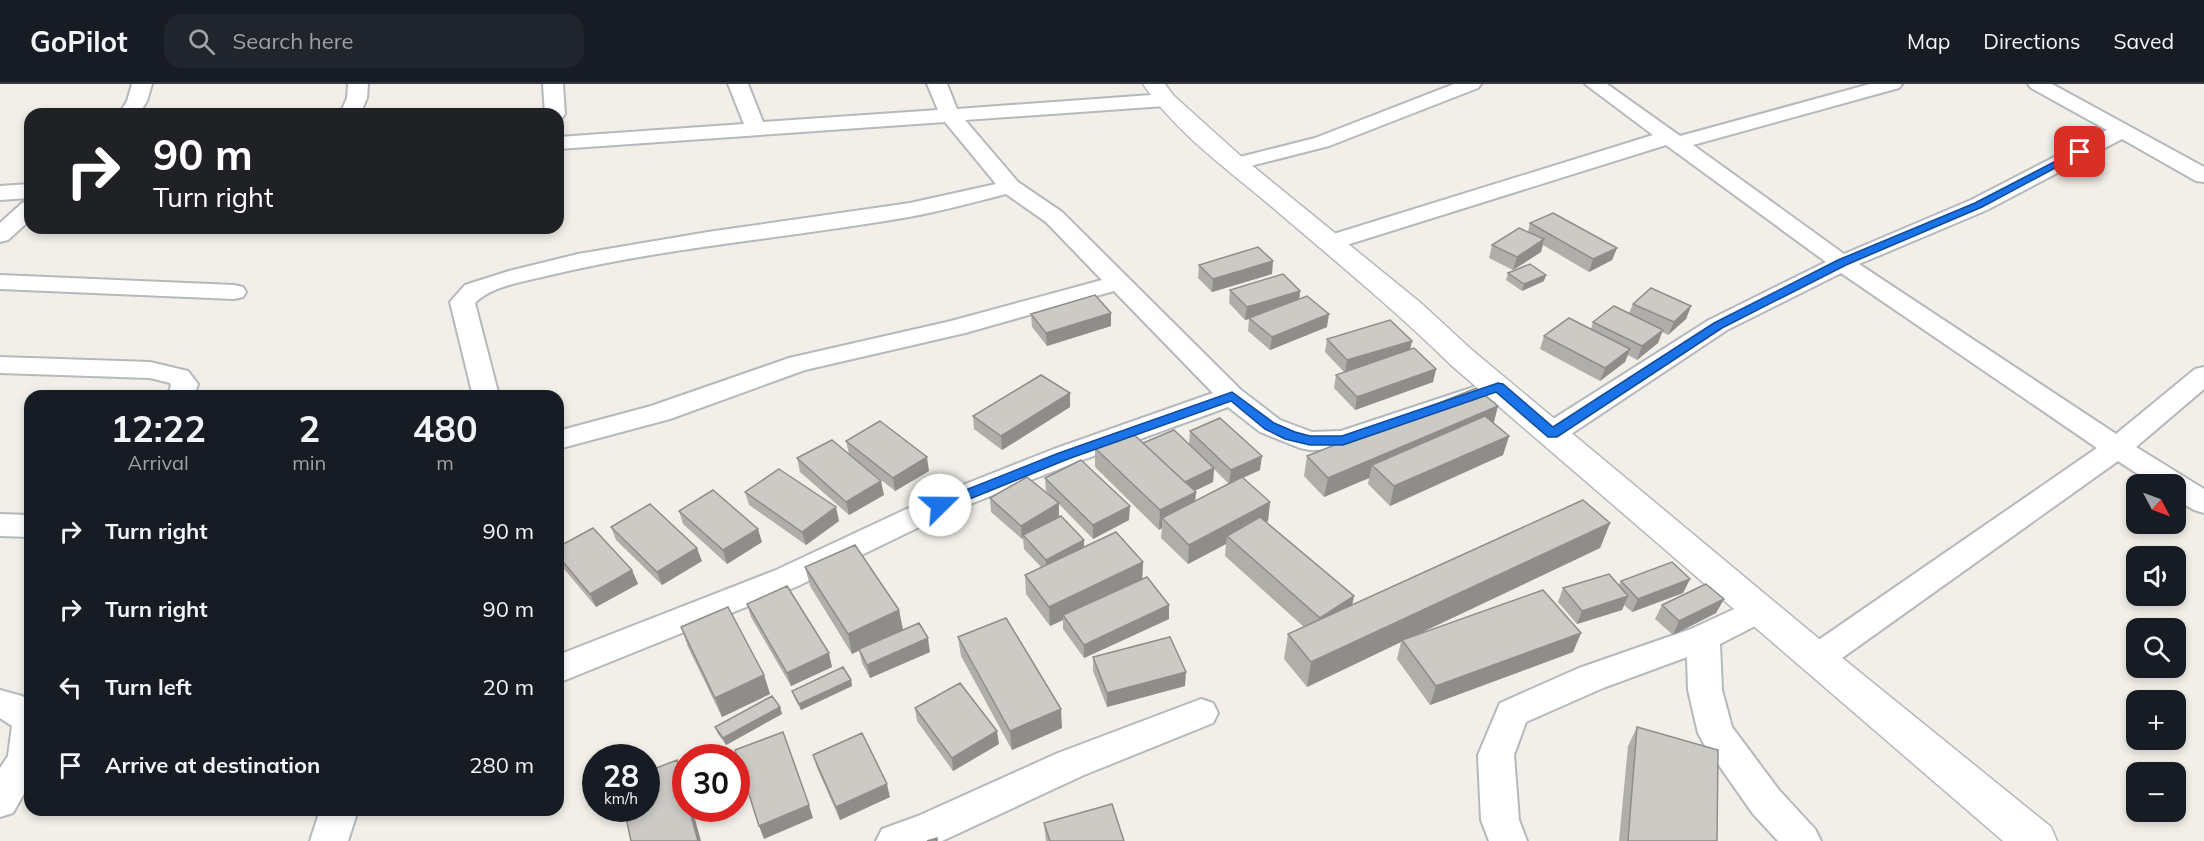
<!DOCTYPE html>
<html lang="en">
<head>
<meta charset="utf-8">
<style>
  :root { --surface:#171b24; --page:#20242c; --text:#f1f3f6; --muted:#9ea1a6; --line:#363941 }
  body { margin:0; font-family:Mulish,sans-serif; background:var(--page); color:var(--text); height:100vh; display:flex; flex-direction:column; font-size:22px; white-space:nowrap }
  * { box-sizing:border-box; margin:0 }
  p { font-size:20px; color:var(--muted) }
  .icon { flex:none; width:33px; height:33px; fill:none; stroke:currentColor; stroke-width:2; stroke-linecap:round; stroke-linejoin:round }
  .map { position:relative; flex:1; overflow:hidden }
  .side { position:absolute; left:24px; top:306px; width:540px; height:426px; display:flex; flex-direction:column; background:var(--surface); border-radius:18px; box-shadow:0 3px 9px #0003 }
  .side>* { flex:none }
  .hud { position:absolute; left:24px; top:24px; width:540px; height:126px; border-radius:18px; box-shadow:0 3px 9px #0003; background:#202124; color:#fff; overflow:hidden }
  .needle { width:39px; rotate:131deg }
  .buttons { position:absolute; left:2126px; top:390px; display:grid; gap:12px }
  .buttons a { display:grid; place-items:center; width:60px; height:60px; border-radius:12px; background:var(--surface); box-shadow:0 3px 9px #0003; font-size:30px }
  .speed { position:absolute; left:582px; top:660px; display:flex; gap:12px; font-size:30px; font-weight:700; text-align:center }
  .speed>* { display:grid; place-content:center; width:78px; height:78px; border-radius:50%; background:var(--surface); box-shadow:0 3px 9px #0003; line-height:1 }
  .speed small { font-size:15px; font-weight:400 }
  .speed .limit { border:9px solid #d22; background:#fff; color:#111 }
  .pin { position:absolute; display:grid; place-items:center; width:51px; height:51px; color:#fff; margin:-26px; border-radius:12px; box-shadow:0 3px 9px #0006 }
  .me { position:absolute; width:66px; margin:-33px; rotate:68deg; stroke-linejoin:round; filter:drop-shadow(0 0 4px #0008) }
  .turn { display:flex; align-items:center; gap:21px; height:126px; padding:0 30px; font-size:27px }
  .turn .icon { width:78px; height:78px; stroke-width:2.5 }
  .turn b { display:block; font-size:42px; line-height:51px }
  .eta { display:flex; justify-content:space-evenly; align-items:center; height:102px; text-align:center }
  .eta b { font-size:36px; font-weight:700; line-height:42px }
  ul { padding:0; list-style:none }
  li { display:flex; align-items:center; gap:18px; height:78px; padding:0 30px }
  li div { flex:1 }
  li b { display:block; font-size:22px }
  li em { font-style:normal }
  header { display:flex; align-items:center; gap:36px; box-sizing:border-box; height:84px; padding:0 30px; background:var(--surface); border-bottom:2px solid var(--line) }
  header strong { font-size:28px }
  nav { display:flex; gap:33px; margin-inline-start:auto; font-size:21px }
  .search { width:420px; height:54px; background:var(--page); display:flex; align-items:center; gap:15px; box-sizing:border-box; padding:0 21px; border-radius:18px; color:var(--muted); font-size:22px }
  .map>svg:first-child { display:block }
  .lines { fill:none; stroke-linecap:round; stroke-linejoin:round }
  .minor-casing { stroke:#b5b8bc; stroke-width:4 }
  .tertiary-casing { stroke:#b5b8bc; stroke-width:3 }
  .minor { fill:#fff; fill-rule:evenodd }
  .tertiary { fill:#fff; fill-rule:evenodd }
  .wall { fill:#afaea9; fill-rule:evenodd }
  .shaded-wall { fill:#8f8d8a }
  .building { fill:#cccac5; stroke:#8f8d8a; stroke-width:1.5 }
  .route { fill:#1a73e8; stroke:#114b97; stroke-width:1.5 }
</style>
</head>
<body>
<header>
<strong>GoPilot</strong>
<div class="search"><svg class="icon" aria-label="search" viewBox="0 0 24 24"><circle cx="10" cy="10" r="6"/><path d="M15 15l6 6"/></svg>Search here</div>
<nav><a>Map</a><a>Directions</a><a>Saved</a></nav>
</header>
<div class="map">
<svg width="2204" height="757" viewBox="0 0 2204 757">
  <rect width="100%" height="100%" fill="#f1efe8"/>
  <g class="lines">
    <g class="minor-casing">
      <path id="minor" d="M 132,0 L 152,0 L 147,17 L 139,30 L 119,30 L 127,17 Z
        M 348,0 L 368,0 L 367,14 L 360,30 L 340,30 L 347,14 Z
        M 543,0 L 563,0 L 565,30 L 562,34 L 558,35 L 558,30 L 545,30 Z
        M 728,0 L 748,0 L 763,38 L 938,26 L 927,0 L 947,0 L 957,25 L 1165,10 L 1172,12 L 1175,16 L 1172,20 L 1165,22 L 965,36 L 1018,98 L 1062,128 L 1241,306 L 1280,336 L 1312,348 L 1341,347 L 1498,295 L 1507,297 L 1511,303 L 1507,309 L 1343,365 L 1310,366 L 1300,364 L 1260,348 L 1228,323 L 1074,379 L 950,428 L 798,502 L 558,599 L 558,571 L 776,486 L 930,414 L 1054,365 L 1213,309 L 1114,207 L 965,249 L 805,286 L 670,335 L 558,365 L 558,347 L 651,322 L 789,274 L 951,237 L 1102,196 L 1046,138 L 1006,110 C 974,118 942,127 909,133 C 788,154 665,163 546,192 C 523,198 491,202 475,219 L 499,312 L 473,312 L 450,218 L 465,201 L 509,187 L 578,170 L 708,148 L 910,119 L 996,100 L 945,38 L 558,65 L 558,53 L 744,40 Z
        M 1454,0 L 1481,0 L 1478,4 L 1329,62 L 1235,86 L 1228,84 L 1224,80 L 1228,76 L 1315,54 Z
        M 1585,0 L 1607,0 L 1680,52 L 1870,0 L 1902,0 L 1899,4 L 1693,61 L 1844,170 L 1971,116 L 2107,46 L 2031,4 L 2028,0 L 2052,0 L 2204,83 L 2204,98 L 2196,97 L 2122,55 L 1987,126 L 1859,180 L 2116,350 L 2195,285 L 2204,283 L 2204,305 L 2136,363 L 2204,405 L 2204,429 L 2194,426 L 2175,415 L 2175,400 L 2153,400 L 2118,377 L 1828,584 L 1816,588 L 1804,584 L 1799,575 L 1804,566 L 2097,364 L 1841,189 L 1727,246 L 1562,356 L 1552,358 L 1542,356 L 1538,349 L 1542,342 L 1709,236 L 1826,178 L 1666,61 L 1340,163 L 1332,165 L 1324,163 L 1320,158 L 1324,153 L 1653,51 Z
        M 30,100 L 30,114 L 0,116 L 0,102 Z
        M 30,117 L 30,136 L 8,156 L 0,158 L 0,139 L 22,119 Z
        M 0,191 L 234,201 L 243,203 L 246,208 L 243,213 L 234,215 L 0,205 Z
        M 0,273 L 150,278 L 188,287 L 198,300 L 194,312 L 168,312 L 171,301 L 170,299 L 150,294 L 0,289 Z
        M 0,430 L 30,431 L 30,453 L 0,452 Z
        M 1758,514 L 1769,517 L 1774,526 L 1769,535 L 1720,560 L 1722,606 L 1732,643 L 1779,706 L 1815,745 L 1821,757 L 1778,757 L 1753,730 L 1704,660 L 1698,649 L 1688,606 L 1687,573 L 1603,604 L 1526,638 L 1514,671 L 1519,736 L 1527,757 L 1489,757 L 1481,736 L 1478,671 L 1500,619 L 1579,584 L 1691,545 Z
        M 0,606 L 22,612 L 30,617 L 30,699 L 13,729 L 0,733 L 0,684 L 8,672 L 12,642 L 0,634 Z
        M 1201,615 L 1213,619 L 1218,629 L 1213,639 L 1084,691 L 942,757 L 876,757 L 882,745 L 918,732 L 1058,669 Z
        M 320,726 L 358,726 L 348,757 L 310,757 Z"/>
    </g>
    <g class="tertiary-casing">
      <path id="tertiary" d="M 1143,0 L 1165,0 L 1173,11 L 1244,75 L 1422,220 L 1473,267 L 1830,564 L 2051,743 L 2057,757 L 2003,757 L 1451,281 C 1392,223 1328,171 1265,117 C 1223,82 1174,46 1143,0 Z"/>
    </g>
    <use href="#minor" class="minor"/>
    <use href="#tertiary" class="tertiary"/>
  </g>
  <path class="wall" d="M 1530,139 L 1617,164 L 1612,176 L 1589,188 L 1543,161 L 1541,168 L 1513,186 L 1489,174 L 1492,161 L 1528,148 Z
    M 1199,181 L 1272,190 L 1212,208 L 1198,194 Z
    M 1508,189 L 1544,197 L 1522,207 L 1506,196 Z
    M 1230,206 L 1300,207 L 1299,214 L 1327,243 L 1270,266 L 1248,247 L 1249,235 L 1245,236 L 1229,219 Z
    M 1633,220 L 1691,222 L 1686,235 L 1668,251 L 1662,248 L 1658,259 L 1637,276 L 1628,271 L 1625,278 L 1600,297 L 1540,265 L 1544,252 L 1591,245 L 1593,238 L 1629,229 Z
    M 1031,230 L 1111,242 L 1047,262 L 1032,243 Z
    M 1327,255 L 1412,257 L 1410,266 L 1436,285 L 1433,298 L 1355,326 L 1334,304 L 1336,291 L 1344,288 L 1325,268 Z
    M 1070,309 L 1070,323 L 1002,366 L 974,345 L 973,332 Z
    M 1494,339 L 1509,352 L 1503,371 L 1390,422 L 1368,400 L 1369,394 L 1324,413 L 1304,392 L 1307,372 Z
    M 1190,347 L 1260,386 L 1243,394 L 1270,418 L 1268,437 L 1266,438 L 1352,521 L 1610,439 L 1600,464 L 1419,550 L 1581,549 L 1573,568 L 1430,621 L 1397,575 L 1401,558 L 1307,603 L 1284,575 L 1288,550 L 1304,543 L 1225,472 L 1226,460 L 1188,480 L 1161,454 L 1162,444 L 1159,446 L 1095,383 L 1095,364 L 1143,359 L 1189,360 ZM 1214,385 L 1229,400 L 1195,418 L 1196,408 L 1194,407 L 1213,398 Z
    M 846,357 L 929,387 L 895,407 L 855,375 L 884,411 L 849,431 L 800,388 L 797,374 L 849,370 Z
    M 1045,394 L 1129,436 L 1093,455 L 1059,420 L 1059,432 L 1051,437 L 1084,456 L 1084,463 L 1143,478 L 1142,496 L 1169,521 L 1169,535 L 1084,574 L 1063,545 L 1063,536 L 1050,542 L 1026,510 L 1025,491 L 1041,483 L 1024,465 L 1023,454 L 1022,455 L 991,428 L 990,414 L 1052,413 L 1046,407 Z
    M 745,408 L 839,437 L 806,461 L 749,421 Z
    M 679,427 L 762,458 L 727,480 L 683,440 Z
    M 611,443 L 702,477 L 662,501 L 616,456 Z
    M 558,463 L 632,486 L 638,500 L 596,523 L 559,479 Z
    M 805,483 L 899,526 L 903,546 L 888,553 L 930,568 L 870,594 L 862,579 L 859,566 L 852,570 L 810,502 Z
    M 1690,495 L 1683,509 L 1632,528 L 1624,521 L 1622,526 L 1577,540 L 1558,518 L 1563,504 L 1619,501 L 1621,497 Z
    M 1724,515 L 1716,529 L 1673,551 L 1655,535 L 1662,521 Z
    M 747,520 L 832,583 L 791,602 L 751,533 Z
    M 681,543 L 764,591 L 770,610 L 722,633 L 688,563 Z
    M 958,553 L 1062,644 L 1012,666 L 961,572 Z
    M 1093,573 L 1185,602 L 1107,623 L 1093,587 Z
    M 851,596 L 852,602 L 801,626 L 794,613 L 792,607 Z
    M 780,623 L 782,630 L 726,661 L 718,650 L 715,643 Z
    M 915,624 L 999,660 L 953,687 L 917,637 Z
    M 1637,643 L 1717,757 L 1619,757 L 1628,662 Z
    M 813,671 L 890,713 L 840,736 L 817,684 Z
    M 1044,739 L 1124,757 L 1046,757 Z"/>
  <path class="shaded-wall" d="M 1544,155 L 1541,168 L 1513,186 L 1517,173 Z
    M 1617,164 L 1612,176 L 1589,188 L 1593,175 Z
    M 1273,177 L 1272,190 L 1212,208 L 1213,195 Z
    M 1546,191 L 1544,197 L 1522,207 L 1524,200 Z
    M 1300,207 L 1299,220 L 1245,236 L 1247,223 Z
    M 1691,222 L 1686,235 L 1668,251 L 1674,238 Z
    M 1111,229 L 1111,242 L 1047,262 L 1046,249 Z
    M 1329,230 L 1327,243 L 1270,266 L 1272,253 Z
    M 1663,246 L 1658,259 L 1637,276 L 1642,262 Z
    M 1412,257 L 1409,270 L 1345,289 L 1347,276 Z
    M 1630,265 L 1625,278 L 1600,297 L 1605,284 Z
    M 1436,285 L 1433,298 L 1355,326 L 1357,313 Z
    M 1070,309 L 1070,323 L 1002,366 L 1001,352 Z
    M 1498,322 L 1493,342 L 1372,381 L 1369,394 L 1324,413 L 1328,394 Z
    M 1509,352 L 1503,371 L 1390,422 L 1394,402 Z
    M 1262,372 L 1260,386 L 1229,400 L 1231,386 Z
    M 927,373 L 929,387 L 895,407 L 893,394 Z
    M 1214,384 L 1213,398 L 1182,413 L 1183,399 Z
    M 881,397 L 884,411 L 849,431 L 846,418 Z
    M 1196,408 L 1194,428 L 1162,434 L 1162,444 L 1159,446 L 1160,426 Z
    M 1270,418 L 1268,437 L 1232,457 L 1227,452 L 1226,460 L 1188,480 L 1189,461 Z
    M 1059,419 L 1059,432 L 1025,453 L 1023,451 L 1023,454 L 1022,455 L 1021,442 Z
    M 1130,422 L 1129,436 L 1093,455 L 1093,441 Z
    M 836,423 L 839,437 L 806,461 L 802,448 Z
    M 1610,439 L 1600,464 L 1403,557 L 1402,556 L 1401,558 L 1307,603 L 1311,578 Z
    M 758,445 L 762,458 L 727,480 L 723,466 Z
    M 1084,456 L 1084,470 L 1046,489 L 1046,476 Z
    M 697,464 L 702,477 L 662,501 L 657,488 Z
    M 1143,478 L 1142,498 L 1063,531 L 1063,536 L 1050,542 L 1049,523 Z
    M 632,486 L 638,500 L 596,523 L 590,510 Z
    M 1690,495 L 1683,509 L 1632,528 L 1638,515 Z
    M 1354,512 L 1350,532 L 1316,554 L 1320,534 Z
    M 1628,512 L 1622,526 L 1577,540 L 1582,527 Z
    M 1724,515 L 1716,529 L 1673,551 L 1679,537 Z
    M 1169,521 L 1169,535 L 1084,574 L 1084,561 Z
    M 899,526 L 903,546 L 852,570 L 848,550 Z
    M 1581,549 L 1573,568 L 1430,621 L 1436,602 Z
    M 928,554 L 930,568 L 870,594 L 867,581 Z
    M 829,569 L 832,583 L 791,602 L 787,589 Z
    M 1186,588 L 1185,602 L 1107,623 L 1107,609 Z
    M 764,591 L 770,610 L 722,633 L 715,614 Z
    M 851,596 L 852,602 L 801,626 L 799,620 Z
    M 780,623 L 782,630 L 726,661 L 723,654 Z
    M 1061,625 L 1062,644 L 1012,666 L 1010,647 Z
    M 997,647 L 999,660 L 953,687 L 952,674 Z
    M 677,676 L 686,698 L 686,710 Z
    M 887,700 L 890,713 L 840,736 L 836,723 Z
    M 809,721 L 813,734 L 764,755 L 759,742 Z
    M 689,724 L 692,724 L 701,757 L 698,757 Z"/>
  <path class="building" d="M 1553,129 L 1617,164 L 1593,175 L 1530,139 Z
    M 1519,144 L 1544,155 L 1517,173 L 1492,161 Z
    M 1258,163 L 1273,177 L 1213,195 L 1199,181 Z
    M 1530,180 L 1546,191 L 1524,200 L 1508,189 Z
    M 1283,190 L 1300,207 L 1247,223 L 1230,206 Z
    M 1651,204 L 1691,222 L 1674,238 L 1633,220 Z
    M 1095,211 L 1111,229 L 1046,249 L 1031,230 Z
    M 1307,212 L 1329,230 L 1272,253 L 1249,234 Z
    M 1614,222 L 1663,246 L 1642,262 L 1593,238 Z
    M 1569,234 L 1630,265 L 1605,284 L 1544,252 Z
    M 1390,236 L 1412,257 L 1347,276 L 1327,255 Z
    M 1414,264 L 1436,285 L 1357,313 L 1336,291 Z
    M 1041,291 L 1070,309 L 1001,352 L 973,332 Z
    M 1476,304 L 1498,322 L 1328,394 L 1307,372 Z
    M 1485,332 L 1509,352 L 1394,402 L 1372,381 Z
    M 1220,334 L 1262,372 L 1231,386 L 1190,347 Z
    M 880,337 L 927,373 L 893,394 L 846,357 Z
    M 1174,346 L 1214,384 L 1185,398 L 1143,359 Z
    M 1130,347 L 1196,408 L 1160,426 L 1095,364 Z
    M 832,356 L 881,397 L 846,418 L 797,374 Z
    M 1081,376 L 1130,422 L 1093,441 L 1045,394 Z
    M 779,385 L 836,423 L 802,448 L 745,408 Z
    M 1027,393 L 1059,419 L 1021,442 L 990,414 Z
    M 1242,393 L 1270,418 L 1189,461 L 1162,434 Z
    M 713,406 L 758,445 L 723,466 L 679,427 Z
    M 1583,416 L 1610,439 L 1311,578 L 1288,550 Z
    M 650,420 L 697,464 L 657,488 L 611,443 Z
    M 1061,432 L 1084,456 L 1046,476 L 1023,451 Z
    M 1260,433 L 1354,512 L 1320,534 L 1227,452 Z
    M 593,444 L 632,486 L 590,510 L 558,472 L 558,463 Z
    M 1116,448 L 1143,478 L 1049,523 L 1025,491 Z
    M 855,461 L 899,526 L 848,550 L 805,483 Z
    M 1672,478 L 1690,495 L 1638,515 L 1621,497 Z
    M 1609,490 L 1628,512 L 1582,527 L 1563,504 Z
    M 1147,493 L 1169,521 L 1084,561 L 1063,531 Z
    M 1706,500 L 1724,515 L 1679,537 L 1662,521 Z
    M 787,502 L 829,569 L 787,589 L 747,520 Z
    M 1543,506 L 1581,549 L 1436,602 L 1402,556 Z
    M 728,523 L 764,591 L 715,614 L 681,543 Z
    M 1006,534 L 1061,625 L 1010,647 L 958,553 Z
    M 919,539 L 928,554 L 867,581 L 859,565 Z
    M 1170,553 L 1186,588 L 1107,609 L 1093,573 Z
    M 843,583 L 851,596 L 799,620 L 792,607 Z
    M 960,599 L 997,647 L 952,674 L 915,624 Z
    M 772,612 L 780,623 L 723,654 L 715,643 Z
    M 1637,643 L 1718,666 L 1717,757 L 1628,757 Z
    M 783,648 L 809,721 L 759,742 L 735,666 Z
    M 862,649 L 887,700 L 836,723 L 813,671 Z
    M 677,676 L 686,710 L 686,724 L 689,724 L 698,757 L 631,757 L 624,724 L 646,724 L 646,688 Z
    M 1112,720 L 1124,757 L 1050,757 L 1044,739 Z
    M 937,754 L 937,757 L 927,757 Z"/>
  <path class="route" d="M 2077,66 L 2085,68 L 1982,123 L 1846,181 L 1722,244 L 1557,353 L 1548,353 L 1496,308 L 1343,361 L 1310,361 L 1285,355 L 1265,345 L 1231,317 L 1068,375 L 945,425 L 940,426 L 933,421 L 935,418 L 1059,369 L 1232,308 L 1274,339 L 1295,348 L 1310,352 L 1342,352 L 1498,299 L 1503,300 L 1553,343 L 1714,239 L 1838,176 L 1975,119 Z"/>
</svg>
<div class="buttons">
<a><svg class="needle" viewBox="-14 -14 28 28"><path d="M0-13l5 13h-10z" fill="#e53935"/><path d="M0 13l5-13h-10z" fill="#9ea1a6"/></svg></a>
<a><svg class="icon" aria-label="sound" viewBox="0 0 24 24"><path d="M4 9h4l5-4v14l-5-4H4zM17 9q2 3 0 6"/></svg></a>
<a><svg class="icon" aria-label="search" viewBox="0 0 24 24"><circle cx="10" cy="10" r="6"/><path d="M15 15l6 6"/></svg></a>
<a>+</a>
<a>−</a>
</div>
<div class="speed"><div>28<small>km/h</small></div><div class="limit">30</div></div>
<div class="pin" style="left:2080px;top:68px;background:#d93025"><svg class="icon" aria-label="arrive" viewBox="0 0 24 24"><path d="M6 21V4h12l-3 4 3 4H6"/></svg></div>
<svg class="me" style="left:940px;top:421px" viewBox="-20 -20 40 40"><circle r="19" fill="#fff"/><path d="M0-13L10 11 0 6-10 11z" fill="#1a73e8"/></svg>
<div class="hud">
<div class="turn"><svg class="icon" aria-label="right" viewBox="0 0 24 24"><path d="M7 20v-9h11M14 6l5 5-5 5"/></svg><div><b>90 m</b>Turn right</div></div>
</div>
<section class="side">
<div class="eta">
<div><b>12:22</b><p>Arrival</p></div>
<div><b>2</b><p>min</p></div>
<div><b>480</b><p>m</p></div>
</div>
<ul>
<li><svg class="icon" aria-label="right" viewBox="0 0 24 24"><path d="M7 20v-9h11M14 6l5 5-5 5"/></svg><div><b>Turn right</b></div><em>90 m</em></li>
<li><svg class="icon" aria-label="right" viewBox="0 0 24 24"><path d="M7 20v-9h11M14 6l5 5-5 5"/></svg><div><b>Turn right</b></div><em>90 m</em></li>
<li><svg class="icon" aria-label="left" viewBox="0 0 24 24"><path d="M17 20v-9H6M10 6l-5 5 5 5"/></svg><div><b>Turn left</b></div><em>20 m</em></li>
<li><svg class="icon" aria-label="arrive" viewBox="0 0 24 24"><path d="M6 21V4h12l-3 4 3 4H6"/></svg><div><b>Arrive at destination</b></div><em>280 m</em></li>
</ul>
</section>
</div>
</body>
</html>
